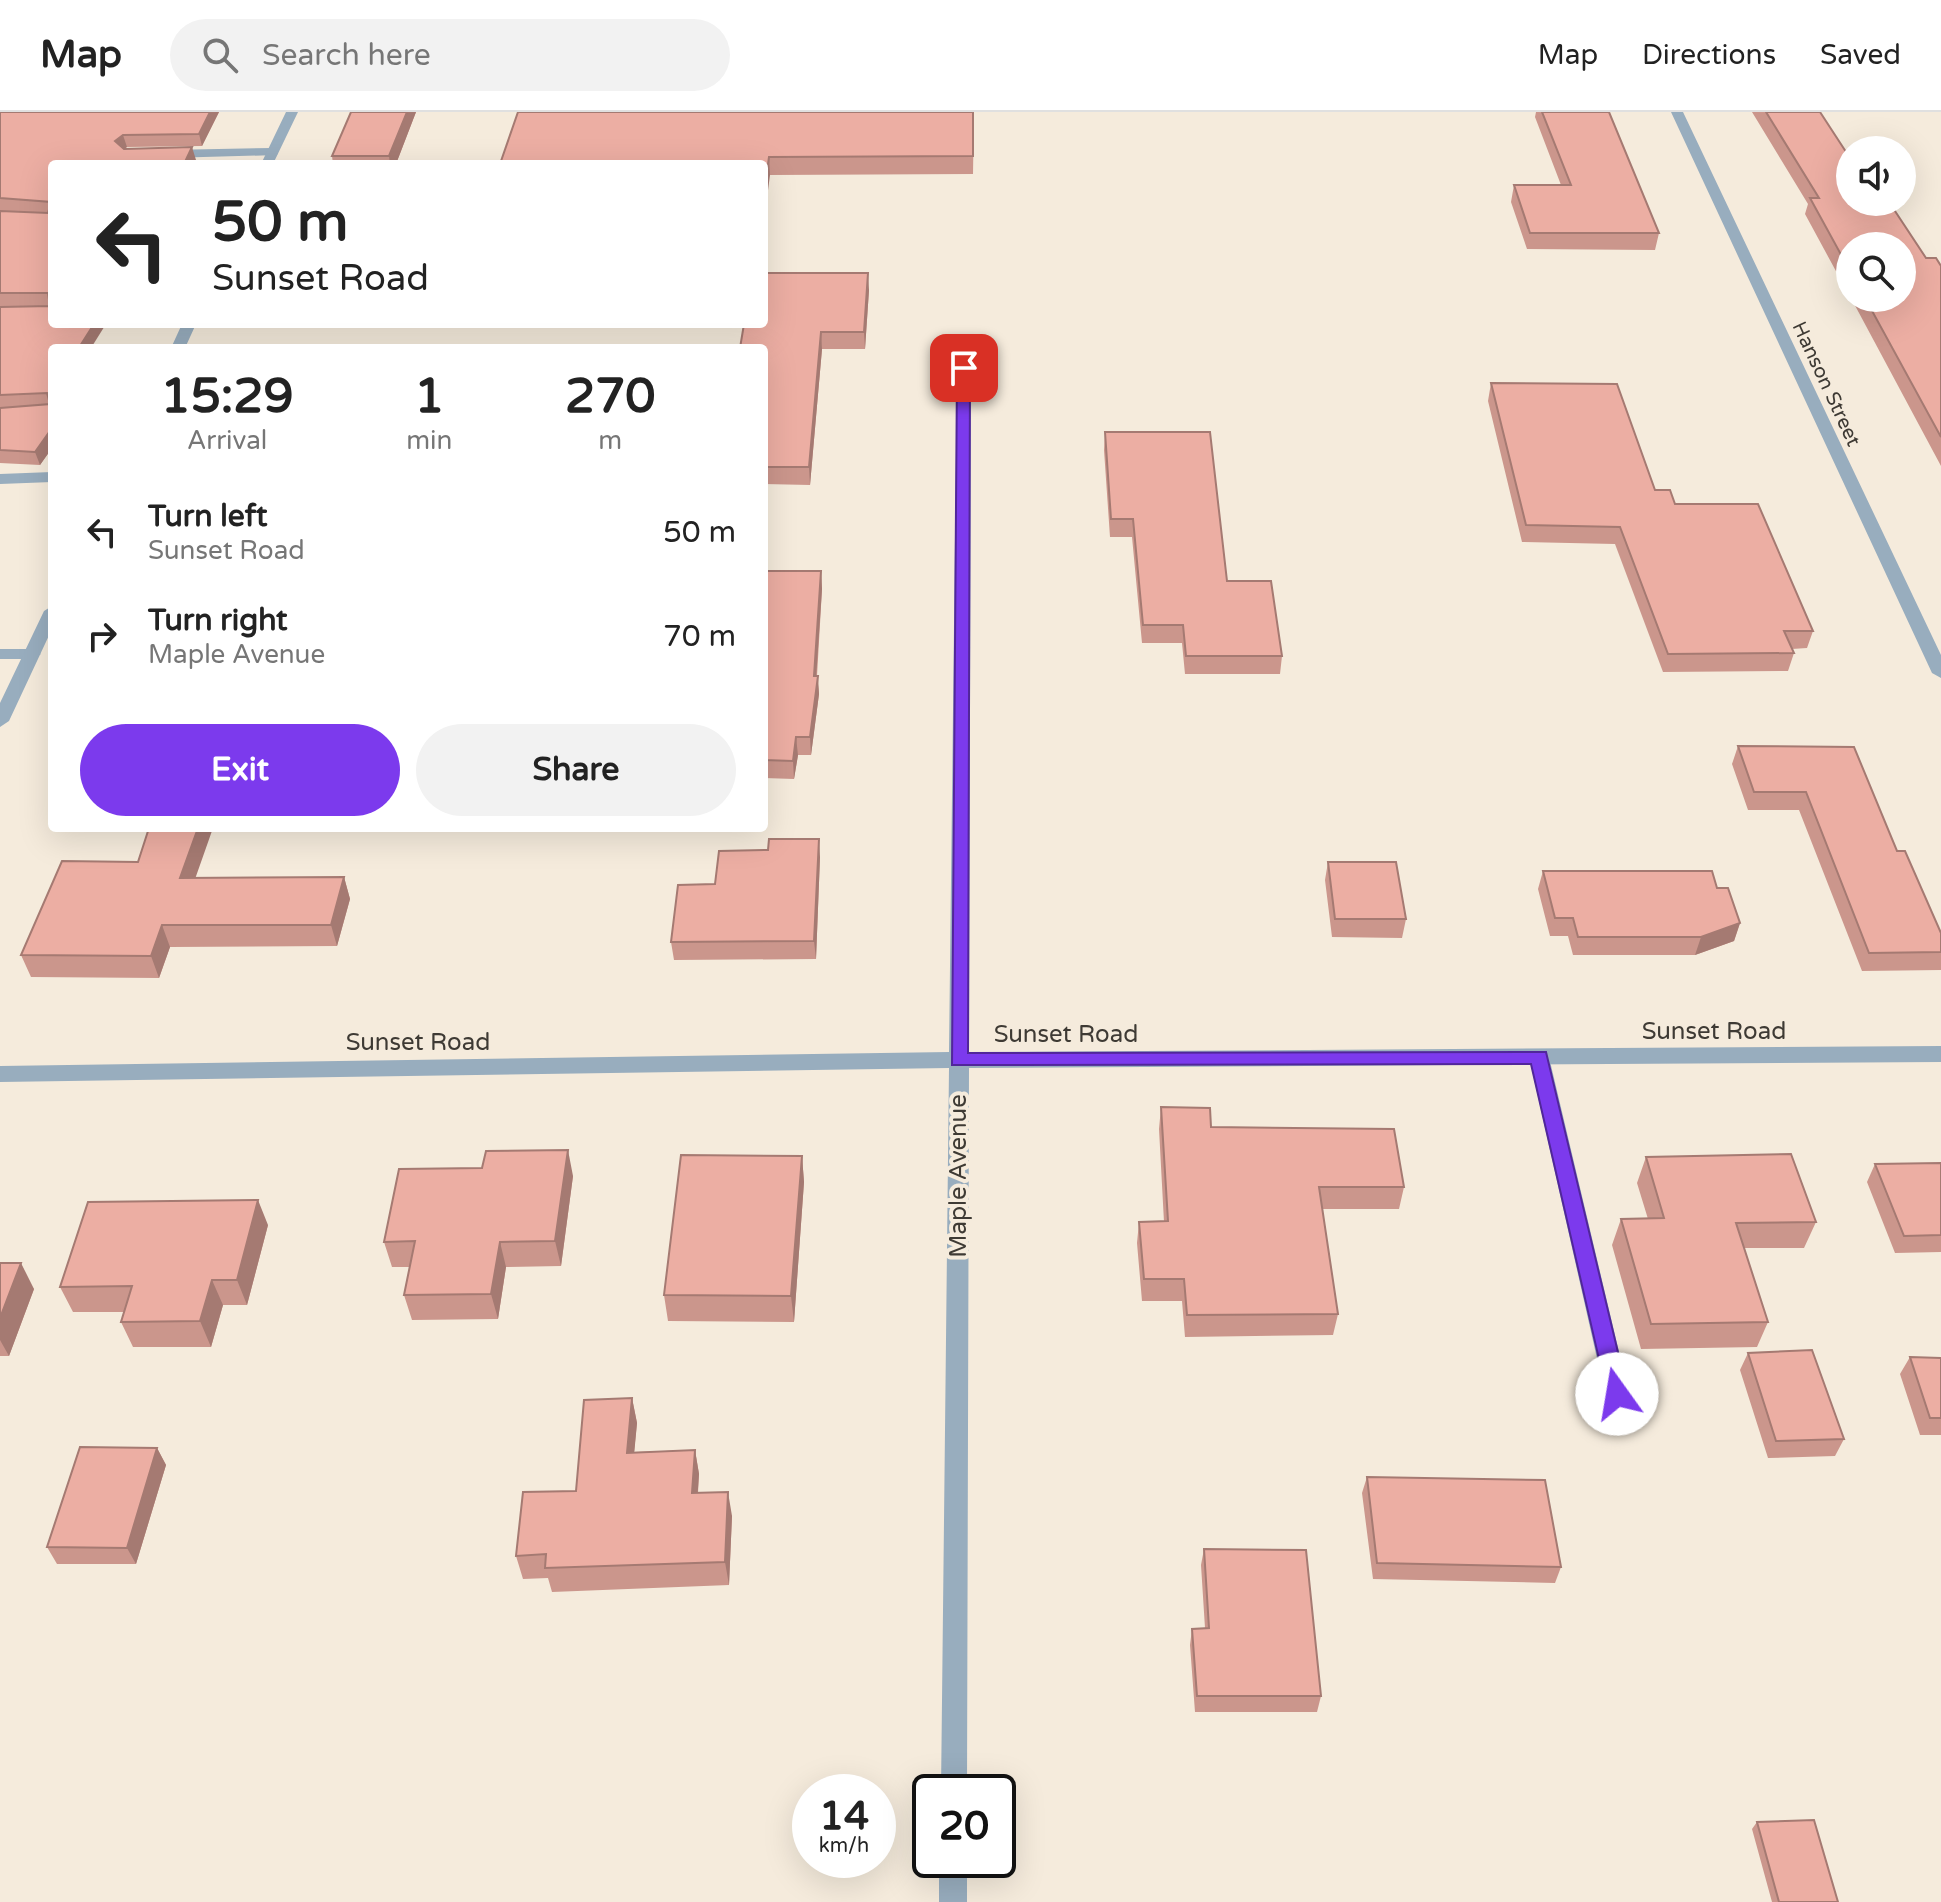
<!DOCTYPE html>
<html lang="en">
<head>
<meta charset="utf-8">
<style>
  :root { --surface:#fff; --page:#f2f2f2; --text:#222; --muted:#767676; --line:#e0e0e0; --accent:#7c3aed }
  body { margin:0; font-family:"Varela Round",sans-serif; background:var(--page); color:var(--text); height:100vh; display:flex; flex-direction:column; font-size:30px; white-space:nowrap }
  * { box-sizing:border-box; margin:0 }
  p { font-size:26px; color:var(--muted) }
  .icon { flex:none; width:44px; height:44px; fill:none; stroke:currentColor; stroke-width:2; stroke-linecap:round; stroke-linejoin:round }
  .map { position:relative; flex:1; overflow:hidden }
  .side { position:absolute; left:48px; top:232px; width:720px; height:488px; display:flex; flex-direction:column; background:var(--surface); border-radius:8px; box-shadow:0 8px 32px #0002 }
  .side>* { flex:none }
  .banner { position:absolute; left:48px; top:48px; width:720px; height:168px; border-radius:8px; box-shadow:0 8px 32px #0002; background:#fff; color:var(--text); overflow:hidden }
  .buttons { position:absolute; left:1836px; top:24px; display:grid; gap:16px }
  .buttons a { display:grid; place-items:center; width:80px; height:80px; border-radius:50%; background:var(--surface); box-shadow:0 8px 32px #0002; font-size:40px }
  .speed { position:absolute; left:792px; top:1662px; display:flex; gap:16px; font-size:40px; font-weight:700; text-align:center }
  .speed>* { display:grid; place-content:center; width:104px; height:104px; border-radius:50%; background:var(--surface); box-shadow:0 8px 32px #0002; line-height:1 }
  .speed small { font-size:20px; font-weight:400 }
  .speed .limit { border:4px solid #111; border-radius:12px; background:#fff; color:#111 }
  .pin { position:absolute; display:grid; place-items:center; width:68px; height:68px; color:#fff; margin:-34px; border-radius:16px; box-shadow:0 4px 12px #0006 }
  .me { position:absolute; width:88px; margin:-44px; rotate:347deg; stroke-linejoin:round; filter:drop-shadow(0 0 6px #0008) }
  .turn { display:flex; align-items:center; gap:28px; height:168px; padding:0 32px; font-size:36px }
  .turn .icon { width:104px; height:104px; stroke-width:2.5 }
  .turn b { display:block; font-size:56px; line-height:68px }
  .eta { display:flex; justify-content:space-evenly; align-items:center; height:136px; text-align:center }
  .eta b { font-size:48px; font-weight:700; line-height:56px }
  .button { display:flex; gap:16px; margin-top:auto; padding:16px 32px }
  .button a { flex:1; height:92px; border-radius:48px; background:var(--accent); color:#fff; font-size:32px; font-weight:700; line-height:92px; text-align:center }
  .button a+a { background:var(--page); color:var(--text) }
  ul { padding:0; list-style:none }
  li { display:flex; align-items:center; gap:24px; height:104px; padding:0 32px }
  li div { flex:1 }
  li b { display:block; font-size:30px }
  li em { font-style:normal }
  header { display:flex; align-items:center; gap:48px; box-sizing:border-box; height:112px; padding:0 40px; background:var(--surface); border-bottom:2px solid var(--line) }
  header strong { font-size:38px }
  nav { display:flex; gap:44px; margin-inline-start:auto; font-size:28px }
  .search { width:560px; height:72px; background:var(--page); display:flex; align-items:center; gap:20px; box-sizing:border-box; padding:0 28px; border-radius:44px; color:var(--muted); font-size:30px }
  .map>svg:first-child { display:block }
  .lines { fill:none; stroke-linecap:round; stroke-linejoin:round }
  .service { fill:#98adbe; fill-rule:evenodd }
  .minor { fill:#98adbe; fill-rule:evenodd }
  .wall { fill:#cb968c }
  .shaded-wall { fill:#a57a72 }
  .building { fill:#ecaea3; stroke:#a57a72; stroke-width:2 }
  .route { fill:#7c3aed; stroke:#51269a; stroke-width:2 }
  .labels { text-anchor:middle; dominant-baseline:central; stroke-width:8; stroke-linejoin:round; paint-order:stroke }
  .far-street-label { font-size:20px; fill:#3e3a34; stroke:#f5ebdc }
  .street-label { font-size:24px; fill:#3e3a34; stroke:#f5ebdc }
</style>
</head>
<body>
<header>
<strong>Map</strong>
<div class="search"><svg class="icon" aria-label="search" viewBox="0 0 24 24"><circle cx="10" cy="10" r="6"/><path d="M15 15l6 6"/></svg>Search here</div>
<nav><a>Map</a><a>Directions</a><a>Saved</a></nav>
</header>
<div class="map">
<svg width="1941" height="1790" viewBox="0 0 1941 1790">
  <rect width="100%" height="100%" fill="#f5ebdc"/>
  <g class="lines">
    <path class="service" d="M 272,36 L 278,40 L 277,43 L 168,46 L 162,42 L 168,38 Z
      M 52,360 L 52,370 L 0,372 L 0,362 Z
      M 0,537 L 32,537 L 41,542 L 32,547 L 0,547 Z
      M 1539,937 L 1546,940 L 1549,945 L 1629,1282 L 1625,1289 L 1617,1292 L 1609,1289 L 1605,1282 L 1529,945 L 1532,940 Z"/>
    <path class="minor" d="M 286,0 L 298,0 L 273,52 L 261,52 Z
      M 1671,0 L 1683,0 L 1941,543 L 1941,566 L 1932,561 Z
      M 182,212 L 196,212 L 185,236 L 171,236 Z
      M 964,252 L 971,256 L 969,940 L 1941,934 L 1941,950 L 969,956 L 967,1680 L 941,1680 L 949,956 L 0,970 L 0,954 L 949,940 L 957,256 Z
      M 52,494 L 52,517 L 9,609 L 0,615 L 0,591 L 44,499 Z
      M 939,1748 L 967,1748 L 967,1790 L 939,1790 Z"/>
  </g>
  <path class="wall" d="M 0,0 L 219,0 L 202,34 L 127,35 L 124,37 L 196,48 L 193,52 L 52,52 L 92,234 L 52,336 L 40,353 L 0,351 L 0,195 L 50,194 L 0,194 Z
    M 351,0 L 416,0 L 396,52 L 333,52 L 332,44 Z
    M 974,0 L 973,62 L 770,63 L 764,52 L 500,52 Z
    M 1536,0 L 1609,0 L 1659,121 L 1655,138 L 1527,137 L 1511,90 L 1514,73 L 1561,73 L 1535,5 Z
    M 1752,0 L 1820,0 L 1850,46 L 1926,146 L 1941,154 L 1941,354 L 1851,186 L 1902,186 L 1850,134 L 1850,185 L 1805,102 L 1808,92 Z
    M 869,178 L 865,237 L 822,237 L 810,373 L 764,372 L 764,236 Z
    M 1491,271 L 1675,392 L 1813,519 L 1807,536 L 1792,537 L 1794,541 L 1788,559 L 1663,560 L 1615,432 L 1522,430 L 1488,289 Z
    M 1105,320 L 1227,469 L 1282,544 L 1280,562 L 1185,562 L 1182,531 L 1142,531 L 1132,425 L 1110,425 L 1104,338 Z
    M 764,459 L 821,459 L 822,477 L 817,564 L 819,582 L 811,643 L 798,643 L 794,667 L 764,666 Z
    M 1738,634 L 1897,739 L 1941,821 L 1941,858 L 1862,859 L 1799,698 L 1748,698 L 1732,652 Z
    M 820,745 L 816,847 L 674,848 L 671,830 L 715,772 Z
    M 1328,750 L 1406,807 L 1402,826 L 1332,825 L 1325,768 Z
    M 1543,759 L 1717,776 L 1740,811 L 1734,829 L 1695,843 L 1573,843 L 1568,824 L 1550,824 L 1538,777 Z
    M 344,765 L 350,787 L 337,834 L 170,835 L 159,866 L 31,865 L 21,843 L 196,766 Z
    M 1161,995 L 1211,1015 L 1404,1075 L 1399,1097 L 1322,1097 L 1338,1202 L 1333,1223 L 1185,1225 L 1182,1189 L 1142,1189 L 1137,1131 L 1139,1110 L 1164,1110 L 1159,1017 Z
    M 802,1044 L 804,1070 L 794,1210 L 668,1209 L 664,1183 Z
    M 1646,1045 L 1816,1110 L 1804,1136 L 1744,1136 L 1768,1210 L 1757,1235 L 1641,1237 L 1612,1133 L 1621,1107 L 1648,1107 L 1637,1071 Z
    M 1941,1051 L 1941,1140 L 1895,1141 L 1867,1070 L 1875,1052 Z
    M 573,1064 L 561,1154 L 506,1155 L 498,1207 L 412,1208 L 404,1183 L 410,1155 L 392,1155 L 384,1130 Z
    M 268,1113 L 247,1193 L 223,1193 L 211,1235 L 133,1235 L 121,1210 L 124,1200 L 73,1200 L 60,1175 Z
    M 0,1151 L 34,1177 L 9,1244 L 0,1244 Z
    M 1748,1241 L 1844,1327 L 1835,1344 L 1768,1346 L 1740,1258 Z
    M 1910,1245 L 1941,1246 L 1941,1323 L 1920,1323 L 1900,1262 Z
    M 632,1286 L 637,1311 L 634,1340 L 695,1338 L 699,1362 L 698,1381 L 732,1404 L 729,1473 L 552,1480 L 548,1466 L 523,1467 L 516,1444 L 576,1379 Z
    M 157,1336 L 166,1353 L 136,1452 L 57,1452 L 47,1435 Z
    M 1367,1365 L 1561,1455 L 1555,1471 L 1373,1467 L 1362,1381 Z
    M 1204,1437 L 1321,1584 L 1317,1600 L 1195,1600 L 1190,1533 L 1192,1517 L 1205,1516 L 1201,1453 Z
    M 1757,1710 L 1838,1790 L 1772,1790 L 1752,1717 Z"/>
  <path class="shaded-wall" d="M 210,0 L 219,0 L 202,34 L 199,22 Z
    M 407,0 L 416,0 L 396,52 L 390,52 L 389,44 Z
    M 123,23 L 127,35 L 118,41 L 115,29 Z
    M 192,35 L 196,48 L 193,52 L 184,52 Z
    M 769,45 L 770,63 L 764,109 L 764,81 Z
    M 868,161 L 869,178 L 865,237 L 864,220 Z
    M 94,212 L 106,212 L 91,236 L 80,234 Z
    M 821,220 L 822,237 L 810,373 L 809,355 Z
    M 52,316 L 52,336 L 40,353 L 35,340 Z
    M 821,459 L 822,477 L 815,582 L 814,564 Z
    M 818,564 L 819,582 L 811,643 L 810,625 Z
    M 796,625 L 798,643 L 794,667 L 793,649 Z
    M 198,716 L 213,716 L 188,787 L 180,766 Z
    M 819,727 L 820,745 L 816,847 L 814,829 Z
    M 344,765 L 350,787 L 337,834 L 331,813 Z
    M 1740,811 L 1734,829 L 1695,843 L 1701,825 Z
    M 162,813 L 170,835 L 159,866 L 151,844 Z
    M 568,1038 L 573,1064 L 561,1154 L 555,1129 Z
    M 802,1044 L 804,1070 L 794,1210 L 791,1184 Z
    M 258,1088 L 268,1113 L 247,1193 L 237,1168 Z
    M 500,1130 L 506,1155 L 498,1207 L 491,1182 Z
    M 21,1151 L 34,1177 L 9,1244 L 0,1228 L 0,1206 Z
    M 212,1168 L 223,1193 L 211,1235 L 200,1209 Z
    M 632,1286 L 637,1311 L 632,1365 L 627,1341 Z
    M 157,1336 L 166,1353 L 136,1452 L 127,1436 Z
    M 695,1338 L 699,1362 L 696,1405 L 692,1381 Z
    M 728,1380 L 732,1404 L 729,1473 L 725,1450 Z"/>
  <path class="building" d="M 0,0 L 210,0 L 199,22 L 123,23 L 115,29 L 124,37 L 192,35 L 184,52 L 52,52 L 52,212 L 94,212 L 80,234 L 111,234 L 109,236 L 52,236 L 52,316 L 35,340 L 0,338 L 0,296 L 50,292 L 47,281 L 0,283 L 0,195 L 50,194 L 48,181 L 0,181 L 0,99 L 48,101 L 51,90 L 0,86 Z
    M 351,0 L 407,0 L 389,44 L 332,44 Z
    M 518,0 L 973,0 L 973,44 L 769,45 L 764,81 L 764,52 L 500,52 Z
    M 1542,0 L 1609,0 L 1659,121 L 1530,121 L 1514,73 L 1571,73 Z
    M 1766,0 L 1820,0 L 1850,46 L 1850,90 L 1889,90 L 1926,146 L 1936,146 L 1941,154 L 1941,325 L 1865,186 L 1902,186 L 1902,134 L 1850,134 L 1850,159 L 1810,86 L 1819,86 Z
    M 764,161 L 868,161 L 864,220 L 821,220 L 809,355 L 764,355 L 764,236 L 740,236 L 744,212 L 764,212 Z
    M 1491,271 L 1617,272 L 1655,378 L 1670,378 L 1675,392 L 1758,392 L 1813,519 L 1784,519 L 1794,541 L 1668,542 L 1620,415 L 1526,413 Z
    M 1105,320 L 1210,320 L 1227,469 L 1271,469 L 1282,544 L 1186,544 L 1183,513 L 1143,513 L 1133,407 L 1111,407 Z
    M 764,459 L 821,459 L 814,564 L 818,564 L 810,625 L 796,625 L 793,649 L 764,648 Z
    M 1738,634 L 1854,635 L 1897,739 L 1905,739 L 1941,821 L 1941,840 L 1869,841 L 1806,680 L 1754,680 Z
    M 149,716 L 198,716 L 180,766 L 344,765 L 331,813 L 162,813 L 151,844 L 21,843 L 62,749 L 138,750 Z
    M 769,727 L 819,727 L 814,829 L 671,830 L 678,773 L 715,772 L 719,739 L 768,738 Z
    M 1328,750 L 1396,750 L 1406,807 L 1335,807 Z
    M 1543,759 L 1712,759 L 1717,776 L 1728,776 L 1740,811 L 1701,825 L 1578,825 L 1573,806 L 1555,806 Z
    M 1161,995 L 1210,996 L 1211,1015 L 1394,1017 L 1404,1075 L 1319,1075 L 1338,1202 L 1187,1203 L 1184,1167 L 1144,1167 L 1139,1110 L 1168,1109 Z
    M 568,1038 L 555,1129 L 500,1130 L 491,1182 L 404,1183 L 415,1129 L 384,1130 L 399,1057 L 482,1056 L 486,1039 Z
    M 1791,1042 L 1816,1110 L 1736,1111 L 1768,1210 L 1651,1212 L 1621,1107 L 1664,1106 L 1646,1045 Z
    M 681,1043 L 802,1044 L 791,1184 L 664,1183 Z
    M 1941,1051 L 1941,1123 L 1904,1124 L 1875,1052 Z
    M 258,1088 L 237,1168 L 212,1168 L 200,1209 L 121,1210 L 132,1174 L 60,1175 L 88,1090 Z
    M 0,1151 L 21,1151 L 0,1206 Z
    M 1812,1238 L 1844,1327 L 1776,1329 L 1748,1241 Z
    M 1910,1245 L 1941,1246 L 1941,1306 L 1930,1306 Z
    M 632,1286 L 627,1341 L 695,1338 L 692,1381 L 728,1380 L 725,1450 L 545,1456 L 546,1442 L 516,1444 L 523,1380 L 576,1379 L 584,1288 Z
    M 80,1335 L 157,1336 L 127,1436 L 47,1435 Z
    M 1367,1365 L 1545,1368 L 1561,1455 L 1377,1451 Z
    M 1204,1437 L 1306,1438 L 1321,1584 L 1197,1584 L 1192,1517 L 1209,1516 Z
    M 1814,1708 L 1838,1790 L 1779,1790 L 1757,1710 Z"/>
  <path class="route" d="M 964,252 L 970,256 L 968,941 L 1546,940 L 1628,1282 L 1625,1289 L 1610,1289 L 1607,1282 L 1531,952 L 952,953 L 957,256 Z"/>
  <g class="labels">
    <g class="far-street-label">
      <text transform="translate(1826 272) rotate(65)">Hanson Street</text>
    </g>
    <g class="street-label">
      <text x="1714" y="919">Sunset Road</text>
      <text x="1066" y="922">Sunset Road</text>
      <text x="418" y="930">Sunset Road</text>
      <text transform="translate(958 1064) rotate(-90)">Maple Avenue</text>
    </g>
  </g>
</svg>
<div class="buttons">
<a><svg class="icon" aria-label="sound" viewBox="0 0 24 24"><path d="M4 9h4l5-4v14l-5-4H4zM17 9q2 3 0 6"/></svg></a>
<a><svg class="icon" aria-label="search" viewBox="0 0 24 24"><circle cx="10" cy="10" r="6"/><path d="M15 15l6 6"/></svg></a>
</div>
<div class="speed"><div>14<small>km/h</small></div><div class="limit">20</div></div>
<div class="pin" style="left:964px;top:256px;background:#d93025"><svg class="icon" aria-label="arrive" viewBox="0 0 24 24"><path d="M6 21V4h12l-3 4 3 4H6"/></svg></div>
<svg class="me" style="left:1617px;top:1282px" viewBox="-20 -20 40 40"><circle r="19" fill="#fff"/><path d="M0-13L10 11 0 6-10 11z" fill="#7c3aed"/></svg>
<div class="banner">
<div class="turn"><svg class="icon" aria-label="left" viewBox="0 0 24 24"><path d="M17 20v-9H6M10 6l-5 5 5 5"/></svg><div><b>50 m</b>Sunset Road</div></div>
</div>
<section class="side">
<div class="eta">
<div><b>15:29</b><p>Arrival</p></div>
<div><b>1</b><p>min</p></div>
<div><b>270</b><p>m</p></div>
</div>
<ul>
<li><svg class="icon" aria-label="left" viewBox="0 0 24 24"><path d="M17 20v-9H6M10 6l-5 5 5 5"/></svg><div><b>Turn left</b><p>Sunset Road</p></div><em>50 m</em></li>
<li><svg class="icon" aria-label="right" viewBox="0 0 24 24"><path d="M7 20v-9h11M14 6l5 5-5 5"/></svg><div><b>Turn right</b><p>Maple Avenue</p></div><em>70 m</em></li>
</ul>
<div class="button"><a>Exit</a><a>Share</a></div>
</section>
</div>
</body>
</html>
